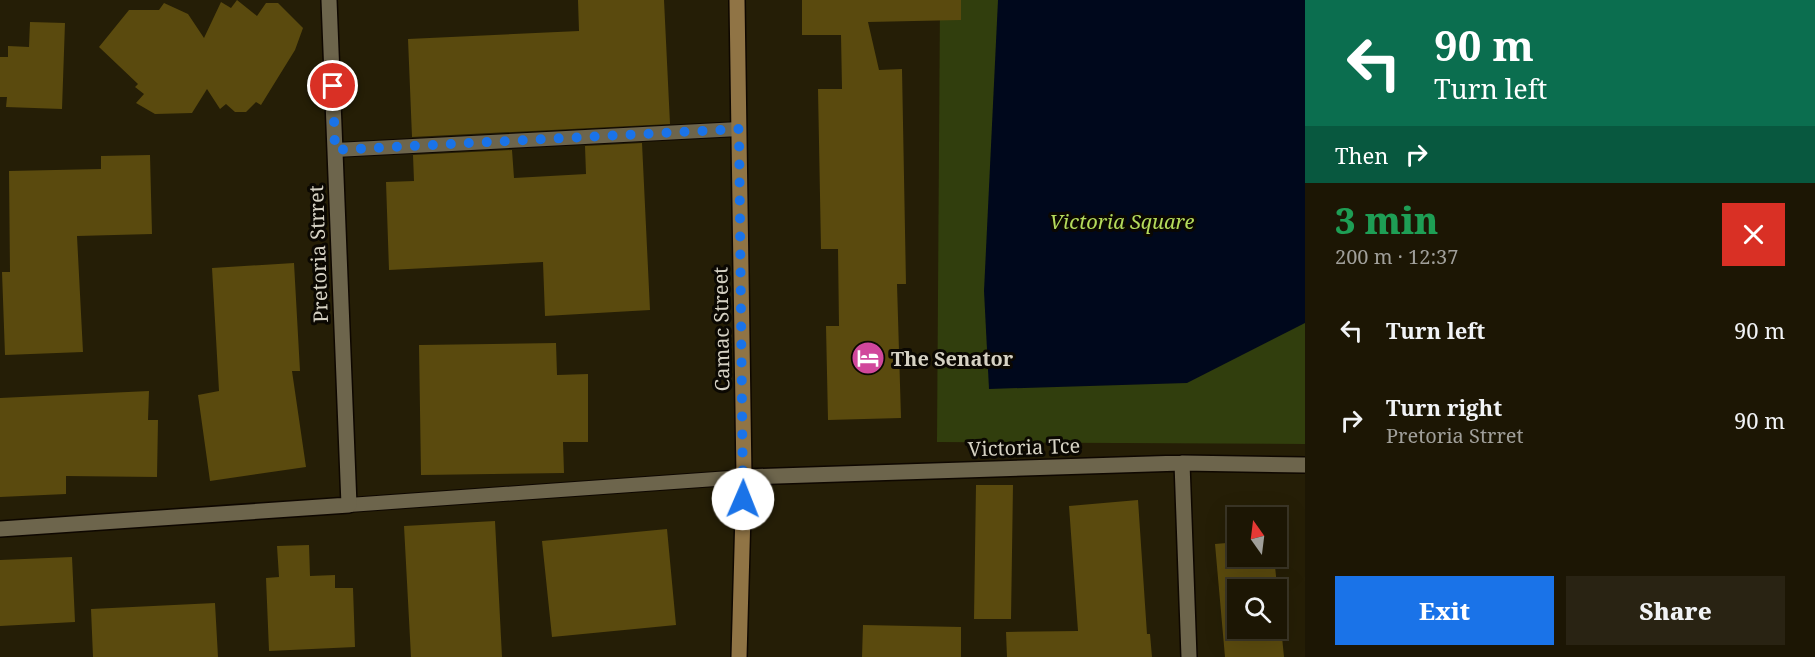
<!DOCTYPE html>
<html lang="en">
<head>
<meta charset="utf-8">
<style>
  :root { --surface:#1c1604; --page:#292313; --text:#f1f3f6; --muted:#a09f9a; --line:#3a3526; --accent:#1a73e8 }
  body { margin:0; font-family:"Noto Serif",serif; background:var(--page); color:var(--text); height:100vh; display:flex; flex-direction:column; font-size:22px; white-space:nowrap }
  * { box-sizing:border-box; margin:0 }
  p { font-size:20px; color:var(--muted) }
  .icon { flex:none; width:33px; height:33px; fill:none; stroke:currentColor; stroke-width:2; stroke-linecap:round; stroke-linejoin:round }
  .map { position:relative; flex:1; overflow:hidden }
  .details { display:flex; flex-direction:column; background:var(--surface); width:510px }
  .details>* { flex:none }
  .banner { background:#0b6e4f; color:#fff; overflow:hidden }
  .needle { width:39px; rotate:346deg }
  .tools { position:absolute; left:1227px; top:507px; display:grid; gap:12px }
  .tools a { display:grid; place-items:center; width:60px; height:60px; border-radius:0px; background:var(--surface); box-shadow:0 6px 24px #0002,0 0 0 2px var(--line); font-size:30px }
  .pin { position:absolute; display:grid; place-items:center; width:51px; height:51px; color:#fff; margin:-26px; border:3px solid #fff; border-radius:50%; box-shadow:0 2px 6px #0007 }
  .me { position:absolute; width:66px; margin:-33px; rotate:1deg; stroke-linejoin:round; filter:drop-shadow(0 0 4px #0008) }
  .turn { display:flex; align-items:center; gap:21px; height:126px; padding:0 30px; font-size:27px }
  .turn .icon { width:78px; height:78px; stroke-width:2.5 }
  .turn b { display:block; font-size:42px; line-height:51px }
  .then { display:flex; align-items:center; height:57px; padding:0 30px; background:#0003; gap:12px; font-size:22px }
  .round { display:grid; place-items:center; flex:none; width:63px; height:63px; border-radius:0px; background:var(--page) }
  .overview { display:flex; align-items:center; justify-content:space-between; height:102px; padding:0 30px }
  h1 { font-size:36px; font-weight:800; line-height:45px; color:#1e9e55 }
  .button { display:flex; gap:12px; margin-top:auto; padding:12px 30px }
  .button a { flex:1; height:69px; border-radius:0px; background:var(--accent); color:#fff; font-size:24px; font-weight:800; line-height:69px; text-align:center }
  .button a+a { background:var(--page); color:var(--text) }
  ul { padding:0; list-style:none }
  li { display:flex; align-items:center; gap:18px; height:90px; padding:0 30px }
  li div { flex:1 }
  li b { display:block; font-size:22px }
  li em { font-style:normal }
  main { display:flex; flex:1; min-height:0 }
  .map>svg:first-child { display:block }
  .green { fill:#313e0d }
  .water { fill:#00081c }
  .building { fill:#5a4a0e; fill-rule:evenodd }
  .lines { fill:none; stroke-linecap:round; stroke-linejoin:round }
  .service-casing { stroke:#0e0700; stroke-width:16 }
  .minor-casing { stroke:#0e0700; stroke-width:18 }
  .secondary-casing { stroke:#0e0700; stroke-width:18 }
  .service { stroke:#6d654c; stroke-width:14 }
  .minor { stroke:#6d654c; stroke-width:15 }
  .secondary { stroke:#907445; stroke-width:15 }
  .route { stroke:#1a73e8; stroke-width:10; stroke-dasharray:0 18 }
  .labels { text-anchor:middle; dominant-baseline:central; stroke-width:6; stroke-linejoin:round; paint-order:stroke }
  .park-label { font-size:20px; font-style:italic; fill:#b5db5c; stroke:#0b0802 }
  .street-label { font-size:20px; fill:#d6d2c4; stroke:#0b0802 }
  .poi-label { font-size:20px; font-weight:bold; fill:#d6d2c4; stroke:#0b0802; text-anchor:start }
</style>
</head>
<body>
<main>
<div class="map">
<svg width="1305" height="657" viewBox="0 0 1305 657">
  <rect width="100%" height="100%" fill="#251e06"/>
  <path class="green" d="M 940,0 L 1305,0 L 1305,444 L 937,442 Z"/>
  <path class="water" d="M 998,0 L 1305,0 L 1305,323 L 1187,383 L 989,389 L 984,291 Z"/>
  <path class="building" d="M 237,0 L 257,16 L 266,3 L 278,3 L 303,28 L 295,50 L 261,105 L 256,102 L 246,112 L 235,112 L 226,104 L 220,109 L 207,89 L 192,113 L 155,114 L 136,103 L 144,94 L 135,87 L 138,84 L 99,47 L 129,10 L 159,10 L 164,3 L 188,14 L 204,38 L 221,2 L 231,8 Z
    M 578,0 L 664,0 L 670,124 L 412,137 L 408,39 L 579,31 Z
    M 802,0 L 961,0 L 961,20 L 868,22 L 879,70 L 902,69 L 906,284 L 897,284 L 901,418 L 828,420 L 826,326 L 839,326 L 838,249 L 821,249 L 818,89 L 842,89 L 841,35 L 802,35 Z
    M 30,22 L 65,23 L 62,109 L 6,107 L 7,97 L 0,97 L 0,57 L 8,57 L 8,46 L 29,47 Z
    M 642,143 L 650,310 L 545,316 L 543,262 L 389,270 L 386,182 L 414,181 L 413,155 L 512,150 L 514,178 L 586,174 L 585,146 Z
    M 150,155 L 152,234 L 77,236 L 83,352 L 5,355 L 2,272 L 10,272 L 9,171 L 101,169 L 101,156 Z
    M 294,263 L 300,371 L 292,371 L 306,467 L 210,481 L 198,395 L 219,391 L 212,268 Z
    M 556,343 L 557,375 L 588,374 L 588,442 L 563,442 L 564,473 L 421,475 L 419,345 Z
    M 149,391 L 148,420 L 158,420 L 157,477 L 66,476 L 66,494 L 0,497 L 0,398 Z
    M 976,485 L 1013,485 L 1011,619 L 974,619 Z
    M 1138,500 L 1147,634 L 1150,634 L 1152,657 L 1007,657 L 1006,632 L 1078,631 L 1069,506 Z
    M 495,521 L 502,657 L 411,657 L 404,526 Z
    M 667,529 L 676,625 L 552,637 L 542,541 Z
    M 1238,542 L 1238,556 L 1274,556 L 1284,657 L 1225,657 L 1215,544 ZM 1238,590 L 1276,590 L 1276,628 L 1238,628 Z
    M 309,545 L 310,576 L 335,575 L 335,588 L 353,588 L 355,647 L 269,651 L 266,578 L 279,577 L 277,546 Z
    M 72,557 L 75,622 L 0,626 L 0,560 Z
    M 215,603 L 218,657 L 93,657 L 91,609 Z
    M 863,625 L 961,627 L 961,657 L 862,657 Z"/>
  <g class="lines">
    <g class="service-casing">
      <path id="service" d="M 335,150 L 739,129
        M 349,505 L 744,477"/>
    </g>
    <g class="minor-casing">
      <path id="minor" d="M 1182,463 L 1189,657
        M 744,477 L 1182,463 L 1305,465
        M 0,529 L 349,505 L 329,0"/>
    </g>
    <g class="secondary-casing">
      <path id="secondary" d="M 737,0 L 744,477 L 739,657"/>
    </g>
    <use href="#service" class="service"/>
    <use href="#minor" class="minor"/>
    <use href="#secondary" class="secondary"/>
  </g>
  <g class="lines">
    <path class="route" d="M 333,86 L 335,150 L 739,129 L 743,499"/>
  </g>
  <defs>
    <g id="hotel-disc" transform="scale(1.725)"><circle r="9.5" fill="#d1479c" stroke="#0b0802"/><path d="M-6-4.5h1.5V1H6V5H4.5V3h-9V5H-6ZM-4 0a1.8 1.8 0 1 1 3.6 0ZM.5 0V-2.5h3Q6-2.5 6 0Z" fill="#fff"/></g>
  </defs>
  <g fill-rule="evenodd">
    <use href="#hotel-disc" x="868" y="358"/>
  </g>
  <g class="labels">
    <g class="park-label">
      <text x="1122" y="221">Victoria Square</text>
    </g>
    <g class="street-label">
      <text transform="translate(318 254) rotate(-92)">Pretoria Strret</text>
      <text transform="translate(721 329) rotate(-91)">Camac Street</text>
      <text transform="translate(1024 447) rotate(-2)">Victoria Tce</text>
    </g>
    <g class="poi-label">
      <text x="891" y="358">The Senator</text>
    </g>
  </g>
</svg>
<div class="tools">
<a><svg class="needle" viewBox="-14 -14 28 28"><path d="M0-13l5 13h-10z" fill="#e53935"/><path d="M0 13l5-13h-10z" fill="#a09f9a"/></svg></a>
<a><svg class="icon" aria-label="search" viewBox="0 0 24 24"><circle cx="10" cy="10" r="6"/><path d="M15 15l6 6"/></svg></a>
</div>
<div class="pin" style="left:333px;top:86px;background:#d93025"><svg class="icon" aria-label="arrive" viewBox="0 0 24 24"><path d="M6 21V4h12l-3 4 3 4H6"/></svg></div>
<svg class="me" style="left:743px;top:499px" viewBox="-20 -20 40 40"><circle r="19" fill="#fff"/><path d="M0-13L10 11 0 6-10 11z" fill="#1a73e8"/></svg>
</div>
<section class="details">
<div class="banner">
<div class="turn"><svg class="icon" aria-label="left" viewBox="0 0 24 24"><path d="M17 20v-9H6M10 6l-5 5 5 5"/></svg><div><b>90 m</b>Turn left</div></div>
<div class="then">Then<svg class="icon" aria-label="right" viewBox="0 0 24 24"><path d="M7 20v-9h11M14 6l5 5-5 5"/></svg></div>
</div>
<div class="overview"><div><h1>3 min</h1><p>200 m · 12:37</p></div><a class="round" style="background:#d93025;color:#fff"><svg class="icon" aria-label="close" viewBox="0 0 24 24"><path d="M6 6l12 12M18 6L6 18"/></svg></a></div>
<ul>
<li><svg class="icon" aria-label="left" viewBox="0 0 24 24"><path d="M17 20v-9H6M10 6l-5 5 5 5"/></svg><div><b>Turn left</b></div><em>90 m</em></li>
<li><svg class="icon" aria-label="right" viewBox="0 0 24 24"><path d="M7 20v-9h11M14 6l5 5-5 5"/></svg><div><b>Turn right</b><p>Pretoria Strret</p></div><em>90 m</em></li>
</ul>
<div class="button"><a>Exit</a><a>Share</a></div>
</section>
</main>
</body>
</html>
